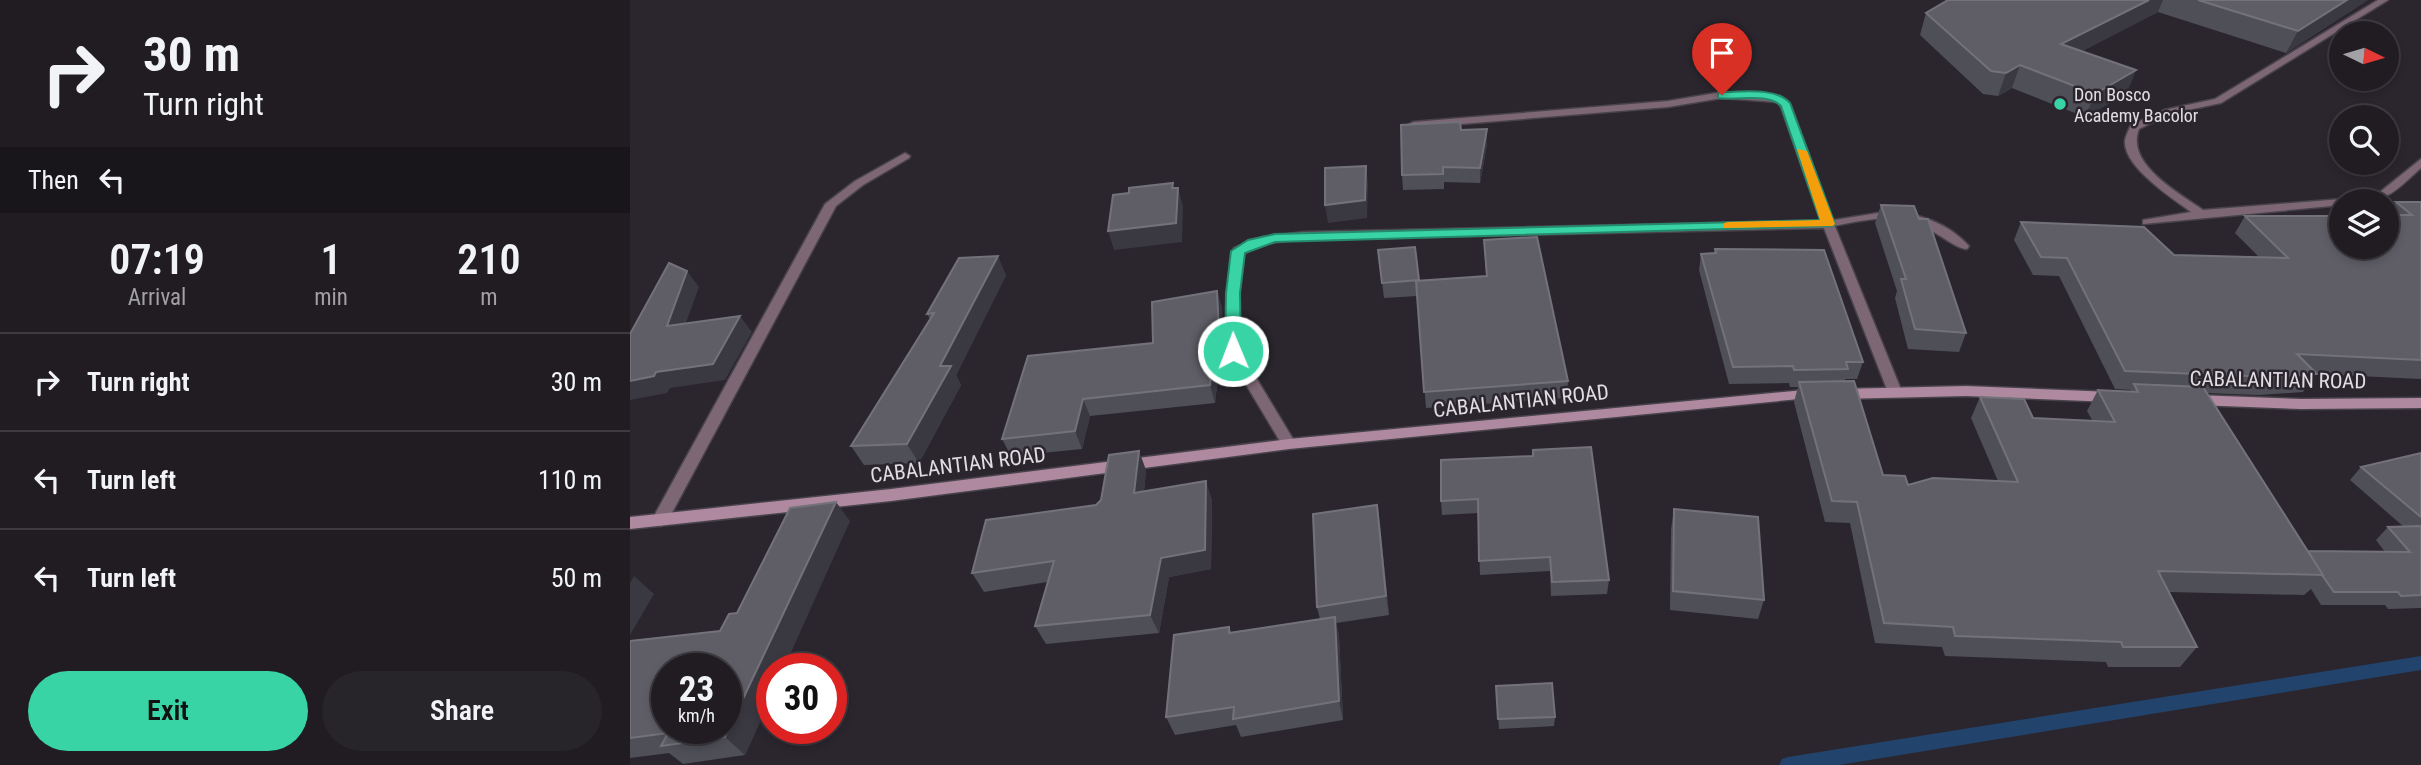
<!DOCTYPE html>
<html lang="en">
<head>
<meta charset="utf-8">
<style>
  :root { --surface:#201c22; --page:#28252a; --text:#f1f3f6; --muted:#a2a1a5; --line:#3d3a40; --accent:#39d4a5 }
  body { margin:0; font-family:"Roboto Condensed",sans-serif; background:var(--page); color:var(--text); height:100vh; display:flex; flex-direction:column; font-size:26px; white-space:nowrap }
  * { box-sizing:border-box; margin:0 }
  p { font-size:23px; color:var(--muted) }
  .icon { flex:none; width:38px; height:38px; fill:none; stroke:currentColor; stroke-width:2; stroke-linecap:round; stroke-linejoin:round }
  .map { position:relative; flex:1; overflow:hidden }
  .panel { display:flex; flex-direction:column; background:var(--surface); width:630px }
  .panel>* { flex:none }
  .guide { background:#201c22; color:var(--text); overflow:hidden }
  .needle { width:46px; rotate:95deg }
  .controls { position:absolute; left:1699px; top:21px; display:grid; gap:14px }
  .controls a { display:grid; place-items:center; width:70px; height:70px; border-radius:50%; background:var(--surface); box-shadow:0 4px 10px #0003,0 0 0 2px var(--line); font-size:35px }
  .speed { position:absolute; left:21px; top:653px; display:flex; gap:14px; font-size:35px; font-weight:700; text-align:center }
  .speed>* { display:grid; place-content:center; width:91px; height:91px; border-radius:50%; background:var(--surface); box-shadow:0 4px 10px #0003,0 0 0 2px var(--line); line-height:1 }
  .speed small { font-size:18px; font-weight:400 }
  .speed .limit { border:10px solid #d22; background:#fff; color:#111 }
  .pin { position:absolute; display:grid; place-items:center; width:60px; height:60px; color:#fff; margin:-72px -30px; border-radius:50% 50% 50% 0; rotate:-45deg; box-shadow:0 0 7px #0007 }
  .pin .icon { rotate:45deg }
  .me { position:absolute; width:77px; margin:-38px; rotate:359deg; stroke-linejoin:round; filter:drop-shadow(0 0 5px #0008) }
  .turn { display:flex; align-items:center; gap:24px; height:147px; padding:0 28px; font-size:32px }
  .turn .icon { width:91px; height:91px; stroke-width:2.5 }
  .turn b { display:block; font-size:49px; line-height:60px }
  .then { display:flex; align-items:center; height:66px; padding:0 28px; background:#0003; gap:14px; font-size:26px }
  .eta { display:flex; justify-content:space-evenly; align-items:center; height:119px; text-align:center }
  .eta b { font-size:42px; font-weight:600; line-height:49px }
  .cta { display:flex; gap:14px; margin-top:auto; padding:14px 28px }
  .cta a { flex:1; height:80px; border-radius:42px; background:var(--accent); color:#111; font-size:28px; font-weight:600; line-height:80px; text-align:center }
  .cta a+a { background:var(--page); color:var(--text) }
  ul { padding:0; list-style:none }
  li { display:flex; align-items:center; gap:21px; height:98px; padding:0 28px; border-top:2px solid var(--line) }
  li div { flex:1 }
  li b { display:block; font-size:26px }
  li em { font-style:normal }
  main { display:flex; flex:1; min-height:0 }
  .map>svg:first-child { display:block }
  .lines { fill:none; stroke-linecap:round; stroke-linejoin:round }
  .stream { fill:#22436b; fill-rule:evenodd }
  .lane-casing { stroke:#48434b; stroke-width:3 }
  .street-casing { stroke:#48434b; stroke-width:3 }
  .secondary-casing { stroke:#48434b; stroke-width:3 }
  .lane { fill:#7e6774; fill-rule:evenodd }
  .street { fill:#7e6774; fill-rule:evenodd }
  .secondary { fill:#ae89a0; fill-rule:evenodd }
  .wall { fill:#4f4f58 }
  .shaded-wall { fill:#3a3841 }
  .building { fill:#5f5e67; stroke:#73727b; stroke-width:2; fill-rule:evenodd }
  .route { fill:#39d4a5; stroke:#258a6b; stroke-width:2 }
  .slow { fill:#f59e0b }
  .poi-dot { fill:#39d4a5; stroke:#2b262e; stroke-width:2.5 }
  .labels { text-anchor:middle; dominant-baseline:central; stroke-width:5; stroke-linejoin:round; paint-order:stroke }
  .far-poi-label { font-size:18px; fill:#e1dde3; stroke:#2b262e; text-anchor:start }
  .street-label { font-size:21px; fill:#e1dde3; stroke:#2b262e }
</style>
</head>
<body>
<main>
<section class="panel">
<div class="guide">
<div class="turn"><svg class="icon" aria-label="right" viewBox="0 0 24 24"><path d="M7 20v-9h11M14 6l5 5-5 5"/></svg><div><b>30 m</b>Turn right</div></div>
<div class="then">Then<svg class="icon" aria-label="left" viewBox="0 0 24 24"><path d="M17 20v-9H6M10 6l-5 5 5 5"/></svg></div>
</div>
<div class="eta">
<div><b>07:19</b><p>Arrival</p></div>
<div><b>1</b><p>min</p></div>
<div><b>210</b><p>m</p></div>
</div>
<ul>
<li><svg class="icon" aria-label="right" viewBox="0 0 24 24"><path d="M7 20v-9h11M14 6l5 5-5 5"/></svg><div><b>Turn right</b></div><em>30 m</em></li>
<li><svg class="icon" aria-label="left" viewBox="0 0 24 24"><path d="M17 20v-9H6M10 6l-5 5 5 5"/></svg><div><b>Turn left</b></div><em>110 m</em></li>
<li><svg class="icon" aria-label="left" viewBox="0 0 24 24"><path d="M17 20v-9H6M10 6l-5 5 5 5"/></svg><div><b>Turn left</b></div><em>50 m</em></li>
</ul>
<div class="cta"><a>Exit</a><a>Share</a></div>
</section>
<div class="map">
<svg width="1791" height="765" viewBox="0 0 1791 765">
  <rect width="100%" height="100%" fill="#2b262e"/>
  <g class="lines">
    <path class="stream" d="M 1791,656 L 1791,670 L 1209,765 L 1149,765 L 1152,759 L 1158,757 Z"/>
    <g class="lane-casing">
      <path id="lane" d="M 275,153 L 280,156 L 279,158 L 233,185 L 206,206 L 36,524 L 30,526 L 24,524 L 22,520 L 24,516 L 195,204 L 225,181 Z
        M 1254,212 C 1286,212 1317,222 1339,246 L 1337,249 C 1327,250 1300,227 1285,222 C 1257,213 1226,222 1198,227 L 1192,224 L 1198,221 Z"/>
    </g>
    <g class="street-casing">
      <path id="street" d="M 1748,0 L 1758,0 L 1591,103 L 1540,114 L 1509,129 C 1495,164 1549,193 1573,210 L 1712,199 L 1717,201 L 1712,201 L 1712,205 L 1513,224 L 1513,220 L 1561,212 C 1542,198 1492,166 1495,140 C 1496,135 1499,129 1501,125 L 1534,110 L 1585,99 Z
        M 1092,92 L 1150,96 L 1161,106 L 1204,224 L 1272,392 L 1270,395 L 1265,397 L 1258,392 L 1194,228 L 660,240 L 636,244 L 614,253 L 609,293 L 610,351 L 666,444 L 664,448 L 654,448 L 596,351 L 597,293 L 604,248 L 633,237 L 674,232 L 1191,221 L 1151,107 L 1147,102 L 1092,98 L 1038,107 L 783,128 L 778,125 L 783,122 L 1038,101 Z
        M 1791,159 L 1791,168 C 1764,192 1758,203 1719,201 L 1721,199 L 1750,192 Z"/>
    </g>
    <g class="secondary-casing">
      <path id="secondary" d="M 1336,386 L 1482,392 L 1489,397 L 1482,402 L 1336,396 L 1209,399 L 1202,394 L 1209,389 Z
        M 1185,389 L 1192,394 L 1190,397 L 659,449 L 261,501 L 0,529 L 0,517 L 261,489 L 659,439 Z
        M 1566,395 L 1671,399 L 1791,398 L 1791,408 L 1671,409 L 1566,405 L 1559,400 Z"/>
    </g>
    <use href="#lane" class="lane"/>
    <use href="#street" class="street"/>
    <use href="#secondary" class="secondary"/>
  </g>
  <path class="wall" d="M 1318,0 L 1738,0 L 1656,53 L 1528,12 L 1452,51 L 1506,70 L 1496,94 L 1455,117 L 1382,88 L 1368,96 L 1353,94 L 1290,35 L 1296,13 Z
    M 831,130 L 857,144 L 850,183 L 814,182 L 814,189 L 773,190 L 772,175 Z
    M 1766,202 L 1791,202 L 1791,379 L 1686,374 L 1673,392 L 1629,395 L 1577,393 L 1678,551 L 1755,552 L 1746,540 L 1758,527 L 1774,527 L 1720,480 L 1731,467 L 1791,453 L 1791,608 L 1758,609 L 1755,605 L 1691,605 L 1681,589 L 1674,595 L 1539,592 L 1567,647 L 1550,667 L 1478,667 L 1476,662 L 1315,656 L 1312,647 L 1245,643 L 1220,523 L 1195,522 L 1164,402 L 1168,387 L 1160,387 L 1159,383 L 1099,384 L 1069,270 L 1071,254 L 1084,253 L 1085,249 L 1233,362 L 1227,379 L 1215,379 L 1215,381 L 1253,475 L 1278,485 L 1368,481 L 1341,418 L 1350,397 L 1403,418 L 1462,420 L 1457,411 L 1468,390 L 1500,392 L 1501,390 L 1485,389 L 1429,276 L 1403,275 L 1384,240 L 1391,222 L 1544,255 L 1629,257 L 1605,233 L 1615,216 L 1757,247 L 1757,214 Z
    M 1251,205 L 1336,333 L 1329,352 L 1278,349 L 1265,298 L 1267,291 L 1245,223 Z
    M 854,240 L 938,381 L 937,398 L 796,408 L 787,296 L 754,298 L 748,250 L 789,281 L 856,276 Z
    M 376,275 L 326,375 L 331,385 L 289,463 L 234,465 L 221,446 L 300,319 L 297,314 Z
    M 592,307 L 593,350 L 591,351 L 585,403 L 460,416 L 452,449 L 381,456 L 372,439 L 523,343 Z
    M 903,450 L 979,580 L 977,594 L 921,596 L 920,571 L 850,575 L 848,513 L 812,515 L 811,501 L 903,456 Z
    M 516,470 L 514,491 L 582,500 L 581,569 L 539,577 L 529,633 L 416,644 L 405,626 L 417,582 L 354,592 L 342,573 L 466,505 Z
    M 747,505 L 750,525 L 759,615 L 706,623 L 709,636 L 713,720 L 611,737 L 606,725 L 545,735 L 536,717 L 599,627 L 602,633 L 690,619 L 687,607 Z
    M 1044,509 L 1134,600 L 1128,619 L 1040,610 L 1041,529 Z
    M 220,521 L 142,668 L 142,695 L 115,755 L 53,764 L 39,753 L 0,758 L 0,641 L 90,631 L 107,613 Z
    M 866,686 L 925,717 L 924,726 L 869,729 Z"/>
  <path class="shaded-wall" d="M 1519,0 L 1533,0 L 1528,12 L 1422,66 L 1431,44 Z
    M 1717,0 L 1738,0 L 1656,53 L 1668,31 Z
    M 1390,65 L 1382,88 L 1368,96 L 1376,73 Z
    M 1506,70 L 1496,94 L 1455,117 L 1465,94 Z
    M 857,129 L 857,144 L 850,183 L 850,168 Z
    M 736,166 L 738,184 L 737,218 L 698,223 L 695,205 Z
    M 543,183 L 547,200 L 548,188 L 553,206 L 552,242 L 484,250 L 478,231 Z
    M 368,256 L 376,275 L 326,375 L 331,385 L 289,463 L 277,444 L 310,366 Z
    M 57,271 L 69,287 L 49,342 L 37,326 Z
    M 587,291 L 592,307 L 593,350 L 591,351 L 585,403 L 580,385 Z
    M 110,316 L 122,332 L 95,380 L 40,388 L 37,393 L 0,400 L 0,381 L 26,372 Z
    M 453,399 L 460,416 L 452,449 L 445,431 Z
    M 509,451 L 516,470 L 512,512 L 504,493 Z
    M 576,481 L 582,500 L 581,569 L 539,577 L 529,633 L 520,615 L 531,558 Z
    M 206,502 L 220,521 L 154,668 L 142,668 L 142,695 L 115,755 L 95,737 Z
    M 747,505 L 750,525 L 759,615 L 756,596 Z
    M 4,576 L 24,594 L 0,635 L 0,583 Z
    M 705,617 L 709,636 L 713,720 L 709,701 Z"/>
  <path class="building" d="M 1318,0 L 1519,0 L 1431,44 L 1506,70 L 1465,94 L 1390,65 L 1376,73 L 1361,71 L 1296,13 Z
    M 1568,0 L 1717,0 L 1668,31 Z
    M 830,122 L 831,130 L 857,129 L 850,168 L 813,167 L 813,174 L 772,175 L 771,125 Z
    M 736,166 L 735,200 L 695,205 L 695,168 Z
    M 543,183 L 542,188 L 548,188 L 546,223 L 478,231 L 483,195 L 499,193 L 499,188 Z
    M 1766,202 L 1791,202 L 1791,360 L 1667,354 L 1687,374 L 1642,377 L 1495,371 L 1437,258 L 1411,257 L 1391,222 L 1514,227 L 1544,255 L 1658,258 L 1615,216 L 1712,216 L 1712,247 L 1757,247 L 1757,215 L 1782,215 Z
    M 1251,205 L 1284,206 L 1289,219 L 1298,219 L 1336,333 L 1285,329 L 1271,279 L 1276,279 Z
    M 907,237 L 938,381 L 794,392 L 786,281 L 857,276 L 854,240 Z
    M 785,247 L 789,280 L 752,283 L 748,250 Z
    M 1085,249 L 1194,250 L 1233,362 L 1216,362 L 1218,369 L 1164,370 L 1163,366 L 1103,367 L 1071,254 L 1086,253 Z
    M 368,256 L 310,366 L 321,366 L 277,444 L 221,446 L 304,313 L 297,314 L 329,258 Z
    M 39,263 L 57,271 L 37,326 L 110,316 L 83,364 L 26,372 L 24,376 L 0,381 L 0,334 Z
    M 587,291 L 589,333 L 586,334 L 580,385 L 453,399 L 445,431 L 372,439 L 398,356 L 523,343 L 522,302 Z
    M 1224,381 L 1253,475 L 1275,476 L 1278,485 L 1303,478 L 1388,482 L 1350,397 L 1394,399 L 1403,418 L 1485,422 L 1468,390 L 1508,392 L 1504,384 L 1573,387 L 1693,575 L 1528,571 L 1567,647 L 1493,647 L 1491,642 L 1325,636 L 1323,627 L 1254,623 L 1227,502 L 1202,501 L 1169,382 Z
    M 961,447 L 979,580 L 922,582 L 920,557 L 849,561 L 848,499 L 811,501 L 811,460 L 903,456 L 903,450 Z
    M 509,451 L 504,493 L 576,481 L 575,550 L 531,558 L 520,615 L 405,626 L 424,561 L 342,573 L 356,520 L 466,505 L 471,500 L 479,455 Z
    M 1791,453 L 1791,517 L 1731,467 Z
    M 206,502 L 95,737 L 31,746 L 38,733 L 0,738 L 0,641 L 90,631 L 99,614 L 107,613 L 160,508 ZM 37,668 L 96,668 L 96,728 L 37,728 Z
    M 747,505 L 756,596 L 687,607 L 683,514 Z
    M 1044,509 L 1128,517 L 1134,600 L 1043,591 Z
    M 1791,526 L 1791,595 L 1771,596 L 1768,592 L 1704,592 L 1692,575 L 1693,575 L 1678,551 L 1780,552 L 1758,527 Z
    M 705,617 L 709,701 L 603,719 L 604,707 L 536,717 L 544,635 L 599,627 L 599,633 Z
    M 922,683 L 925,717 L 868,719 L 866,686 Z"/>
  <path class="route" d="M 1092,92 C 1112,92 1146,87 1160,103 L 1205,224 L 1203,226 L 645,242 L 615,253 L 610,293 L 611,351 L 603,356 L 595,351 L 596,293 L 601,251 L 618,240 L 645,234 L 1190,220 L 1151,106 C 1138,92 1106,101 1088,98 L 1088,93 Z"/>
  <path class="slow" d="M 1167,149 L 1177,151 L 1205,224 L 1203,226 L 1094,228 L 1094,223 L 1098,222 L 1190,220 Z"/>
  <circle class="poi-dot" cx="1430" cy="104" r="7"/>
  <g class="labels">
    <g class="far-poi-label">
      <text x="1444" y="94">Don Bosco<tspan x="1444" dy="21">Academy Bacolor</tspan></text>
    </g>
    <g class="street-label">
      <text transform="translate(1648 380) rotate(1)">CABALANTIAN ROAD</text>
      <text transform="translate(891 401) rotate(-6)">CABALANTIAN ROAD</text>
      <text transform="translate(328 465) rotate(-7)">CABALANTIAN ROAD</text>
    </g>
  </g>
</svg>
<div class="controls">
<a><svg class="needle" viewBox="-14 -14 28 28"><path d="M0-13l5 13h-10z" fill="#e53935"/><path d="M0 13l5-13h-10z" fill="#a2a1a5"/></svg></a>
<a><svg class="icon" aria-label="search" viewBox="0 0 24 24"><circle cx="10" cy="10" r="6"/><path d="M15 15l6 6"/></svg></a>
<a><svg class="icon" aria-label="layers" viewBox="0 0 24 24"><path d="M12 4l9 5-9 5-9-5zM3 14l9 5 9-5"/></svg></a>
</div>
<div class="speed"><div>23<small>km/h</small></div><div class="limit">30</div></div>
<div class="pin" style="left:1092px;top:95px;background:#d93025"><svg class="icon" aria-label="arrive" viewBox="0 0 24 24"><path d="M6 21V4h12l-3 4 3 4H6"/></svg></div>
<svg class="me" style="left:603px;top:351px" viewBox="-20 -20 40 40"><circle r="17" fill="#39d4a5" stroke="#fff" stroke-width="3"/><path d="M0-11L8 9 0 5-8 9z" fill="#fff"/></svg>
</div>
</main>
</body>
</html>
